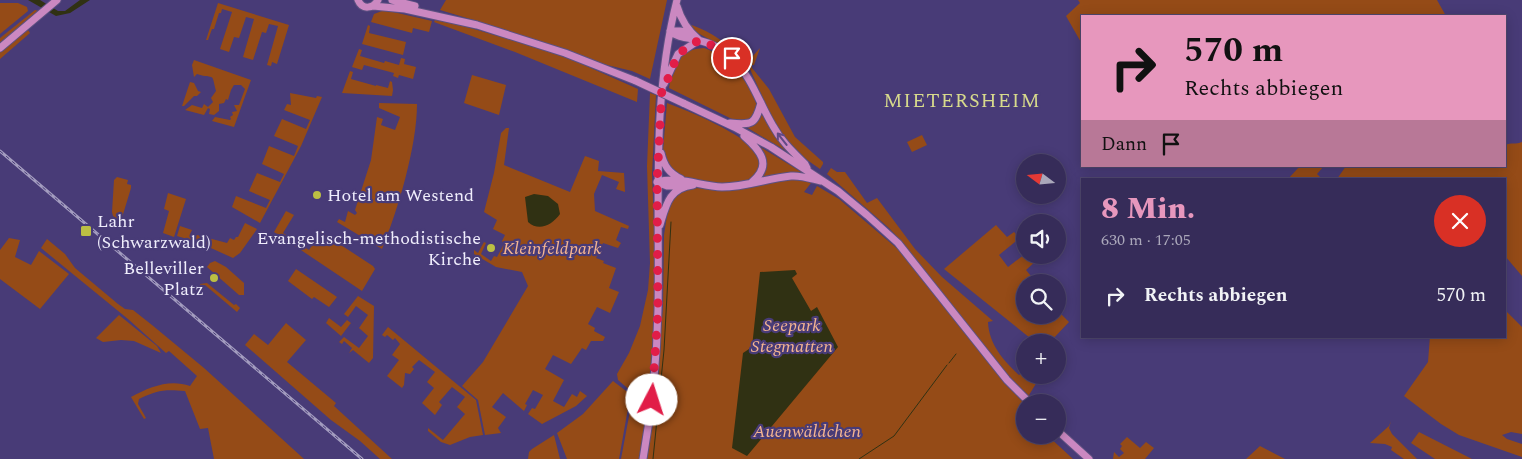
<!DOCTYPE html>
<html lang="de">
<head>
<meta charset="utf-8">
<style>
  :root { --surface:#362c59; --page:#413862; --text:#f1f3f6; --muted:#aaa7ba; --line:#50486f; --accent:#e797bd }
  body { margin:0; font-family:Spectral,serif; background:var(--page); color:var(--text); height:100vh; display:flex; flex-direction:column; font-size:19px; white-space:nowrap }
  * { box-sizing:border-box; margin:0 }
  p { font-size:16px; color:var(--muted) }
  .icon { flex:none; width:28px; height:28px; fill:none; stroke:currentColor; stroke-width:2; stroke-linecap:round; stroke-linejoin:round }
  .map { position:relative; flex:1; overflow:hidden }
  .sheet { position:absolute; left:1081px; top:178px; width:425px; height:160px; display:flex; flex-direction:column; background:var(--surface); border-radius:0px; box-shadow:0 2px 12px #0003,0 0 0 1px var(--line) }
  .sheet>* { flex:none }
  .banner { position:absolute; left:1081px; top:15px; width:425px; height:152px; border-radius:0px; box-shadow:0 2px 12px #0003,0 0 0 1px var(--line); background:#e797bd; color:#111; overflow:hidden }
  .needle { width:32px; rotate:286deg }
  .fabs { position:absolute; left:1016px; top:154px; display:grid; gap:10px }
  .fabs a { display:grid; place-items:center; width:50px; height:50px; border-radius:50%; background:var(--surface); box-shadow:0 2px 12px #0003,0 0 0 1px var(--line); font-size:25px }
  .pin { position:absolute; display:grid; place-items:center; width:42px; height:42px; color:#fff; margin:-21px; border:2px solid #fff; border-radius:50%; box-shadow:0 1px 5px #0007 }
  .me { position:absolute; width:55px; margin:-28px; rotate:5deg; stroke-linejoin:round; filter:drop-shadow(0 0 4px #0008) }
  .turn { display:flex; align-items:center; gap:18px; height:105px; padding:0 20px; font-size:22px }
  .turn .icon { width:65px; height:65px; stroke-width:2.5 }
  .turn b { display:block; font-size:35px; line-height:42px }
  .then { display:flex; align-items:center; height:48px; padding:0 20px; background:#0003; gap:10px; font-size:19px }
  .round { display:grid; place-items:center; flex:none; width:52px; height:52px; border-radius:26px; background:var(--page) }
  .head { display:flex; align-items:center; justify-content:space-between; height:85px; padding:0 20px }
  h1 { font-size:30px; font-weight:800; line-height:38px; color:var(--accent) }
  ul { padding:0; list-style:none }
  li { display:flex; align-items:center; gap:15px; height:65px; padding:0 20px }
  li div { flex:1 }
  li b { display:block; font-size:19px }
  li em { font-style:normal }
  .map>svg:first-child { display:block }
  .green { fill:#954b17 }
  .water { fill:#303113 }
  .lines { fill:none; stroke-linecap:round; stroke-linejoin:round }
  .stream { stroke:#303113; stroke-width:1 }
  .major-casing { stroke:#5d5181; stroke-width:9 }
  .major { stroke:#cb88c1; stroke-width:7 }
  .rail-casing { stroke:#a39cbf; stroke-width:3 }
  .rail { stroke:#483b77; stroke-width:1; stroke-dasharray:4; stroke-linecap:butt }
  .major-bridge-casing { stroke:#5d5181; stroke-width:9; stroke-linecap:butt }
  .major-bridge { stroke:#cb88c1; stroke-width:7 }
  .oneway { stroke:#624a86 }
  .route { stroke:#e11d48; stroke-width:9; stroke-dasharray:0 16.2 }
  .poi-dot { fill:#bcbf43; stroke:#483b77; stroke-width:2 }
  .labels { text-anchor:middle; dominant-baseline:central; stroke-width:4.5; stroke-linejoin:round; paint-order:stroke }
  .poi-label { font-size:18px; fill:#efedfc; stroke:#483b77; text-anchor:start }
  .park-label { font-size:18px; font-style:italic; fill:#f5b591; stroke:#483b77 }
  .quarter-label { font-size:20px; letter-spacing:1px; fill:#d7da8c; stroke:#483b77 }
</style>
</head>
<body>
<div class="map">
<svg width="1522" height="459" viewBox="0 0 1522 459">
  <rect width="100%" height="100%" fill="#483b77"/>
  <path class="green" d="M 446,0 L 667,0 L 650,79 L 632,71 L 603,64 L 500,28 L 440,10 Z
    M 1078,0 L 1437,0 L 1446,16 L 1082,16 L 1082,44 L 1066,16 L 1080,3 Z
    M 0,3 L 18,3 L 27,7 L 28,11 L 0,34 Z
    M 218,3 L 289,25 L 277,64 L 272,62 L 271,66 L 267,65 L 278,26 L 269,24 L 266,33 L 262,32 L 253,60 L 243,57 L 254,19 L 246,17 L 239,38 L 234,37 L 229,52 L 220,49 L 232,12 L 222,9 L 221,13 L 219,13 L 214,29 L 212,29 L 208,40 L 206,40 Z
    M 35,10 L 38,11 L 0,43 L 0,38 Z
    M 382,11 L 389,11 L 432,21 L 429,32 L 413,28 L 412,33 L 371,22 L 374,14 Z
    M 436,18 L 539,48 L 575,61 L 638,89 L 637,102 L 515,52 L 434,22 Z
    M 687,24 C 705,28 722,40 736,52 L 734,53 L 696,32 Z
    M 368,25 L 370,26 L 369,33 L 406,42 L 403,55 L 362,44 Z
    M 28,30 L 30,33 L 0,59 L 0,52 Z
    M 704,48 C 729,57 749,80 757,106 C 753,117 751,121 738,122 L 669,88 C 674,64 676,50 704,48 Z
    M 760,48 L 754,65 L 752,65 L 752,68 L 769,89 L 795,137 L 823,162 L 823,164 L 820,169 L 793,150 L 778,132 L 750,69 L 752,57 Z
    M 359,49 L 362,50 L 360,56 L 384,63 L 385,61 L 399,65 L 401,58 L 405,59 L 404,64 L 416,67 L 413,79 L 399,75 L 398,78 L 393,76 L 394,73 L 364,65 L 362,70 L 352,67 Z
    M 194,60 L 251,80 L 234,127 L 212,121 L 215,117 L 230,120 L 231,119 L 230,117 L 233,115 L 232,112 L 237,111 L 234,105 L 239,105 L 245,89 L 241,85 L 234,85 L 231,90 L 228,100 L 226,99 L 224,103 L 219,104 L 219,111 L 214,115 L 209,114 L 210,109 L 208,108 L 204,115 L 185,110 L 192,105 L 202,108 L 204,104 L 208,107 L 213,102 L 211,98 L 216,91 C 211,71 216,80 197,74 L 194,77 L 192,65 Z
    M 350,71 L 353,72 L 351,79 L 376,86 L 376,85 L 388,88 L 390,81 L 392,82 L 393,90 L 392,96 L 342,93 Z
    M 472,75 L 506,85 L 499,115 L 464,103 Z
    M 190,82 L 194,83 L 198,91 L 201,92 L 197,96 L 194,96 L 184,106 L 182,106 Z
    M 290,93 L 316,98 L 317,96 L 322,97 L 301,146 L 260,223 L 232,207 L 236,196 L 266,208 L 270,200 L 249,191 L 257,173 L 280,182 L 284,174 L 262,164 L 269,146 L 294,156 L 298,146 L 274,136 L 282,119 L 306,129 L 310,120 L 284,110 L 287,104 L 291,105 Z
    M 650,93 L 656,95 L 652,174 L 656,276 L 652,368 L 641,459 L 621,459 L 633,395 L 632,392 L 618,380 L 617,374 L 629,353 L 640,326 L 648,290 L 650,263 L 647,166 Z
    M 379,103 L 417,104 C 417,146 398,210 382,249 L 337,222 L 339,219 L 345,222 L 348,211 L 355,215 L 357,213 L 355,210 L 371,160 L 377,117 L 383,119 L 381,125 L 395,130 L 400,117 L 379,108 Z
    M 667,103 C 689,111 744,134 757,153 C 759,156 760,160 761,164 C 759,170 756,175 750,179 C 736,188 686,182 673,171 C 667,166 664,157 663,150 Z
    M 762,110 L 788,151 L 788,152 L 746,127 L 750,126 Z
    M 506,128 L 509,128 L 504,165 L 570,192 L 585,156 L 599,161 L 598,171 L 624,173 L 625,192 L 616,189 L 619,182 L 602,175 L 594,194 L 595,211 L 629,226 L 628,229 L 621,227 L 616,240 L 621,243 L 618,248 L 603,243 L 596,258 L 604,261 L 603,263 L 616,268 L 609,288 L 619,292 L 610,313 L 597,307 L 588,324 L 595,328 L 594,331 L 605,337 L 603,341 L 591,341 L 586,350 L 582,348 L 571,364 L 553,355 L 545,369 L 564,380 L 553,401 L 564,407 L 572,394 L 577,397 L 580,391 L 587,396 L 576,406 L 542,424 L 528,414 L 532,408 L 535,409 L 543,395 L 533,390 L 525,404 L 527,405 L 524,411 L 503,393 L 492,407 L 506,417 L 498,428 L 501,433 L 485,435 L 478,400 L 462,386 L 483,362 L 528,286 L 522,272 L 496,267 L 474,254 L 474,250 L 478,253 L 484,242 L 486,243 L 481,254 L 491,261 L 494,256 L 497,257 L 504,244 L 502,241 L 505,235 L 493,229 L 497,220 L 484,212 L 494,173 L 501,133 Z
    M 922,135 L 927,145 L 912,152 L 907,142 Z
    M 1522,142 L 1522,276 L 1505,256 L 1505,179 L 1337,179 L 1346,166 L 1505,166 L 1505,145 C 1511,142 1516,145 1522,142 Z
    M 757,145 L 803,173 L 759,180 L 764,172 Z
    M 1300,166 L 1324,166 L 1317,174 L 1322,179 L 1288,179 Z
    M 831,168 L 837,172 L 845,172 L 867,203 L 877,198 L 915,249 L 942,277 L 993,321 L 988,322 C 989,345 1004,361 1019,375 L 1024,371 L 1025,375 L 1029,375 L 1037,382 L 1029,395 L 1036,402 L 1033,402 L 1027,397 L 996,362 L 902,242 L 889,228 L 827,174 Z
    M 117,177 L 128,180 L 127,184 L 131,185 L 131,188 L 121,221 L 113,216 L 112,212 L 114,180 Z
    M 790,179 L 801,179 L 811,183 L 804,192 L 812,195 L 817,186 L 839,199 L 900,251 L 998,374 L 1025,404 L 1025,435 L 1047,435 L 1073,459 L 646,459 L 659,351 L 663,307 L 664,235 L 668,209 L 676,195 L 688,188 L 738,189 Z
    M 168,193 L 186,199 L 174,237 L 163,233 L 169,211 L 164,209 Z
    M 286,211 L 294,215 L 283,233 L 309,250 L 321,232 L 373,266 L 375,269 L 362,291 L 274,232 Z
    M 245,223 L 257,229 L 240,253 L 233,258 L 202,244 L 177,236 L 180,226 L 192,230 L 190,234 L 196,236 L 197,235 L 227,243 L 230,238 L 234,240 L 236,237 L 238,237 Z
    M 996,225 L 1007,237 L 1014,232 L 1020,238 L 999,255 L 1008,267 L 1025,254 L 1025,255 L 1033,255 L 1037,260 L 1026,270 L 1036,282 L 1025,282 L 1025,315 L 1058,315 L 1058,311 L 1069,322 L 1050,342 L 1035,342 L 944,269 Z
    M 9,238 L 20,240 L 15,257 L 31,265 L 39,251 L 69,274 L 40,309 L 0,279 L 0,250 Z
    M 47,239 L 65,254 L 75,268 L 118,304 L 125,309 L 133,310 L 152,325 L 204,368 L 304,459 L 214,459 L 208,428 L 200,429 L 185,391 C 165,389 157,390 139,399 L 138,404 L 146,418 L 144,419 L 131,397 C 150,387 169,379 190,386 L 197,376 L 169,351 L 166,353 L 128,319 L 41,248 Z
    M 215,261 L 226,267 L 244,283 L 244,295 L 239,295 L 207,267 L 210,263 Z
    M 296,269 L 337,297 L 329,307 L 314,297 L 312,299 L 288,281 Z
    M 207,283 L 234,305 L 236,304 L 240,308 L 237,312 L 205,285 L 200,285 L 200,284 Z
    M 358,296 L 374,306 L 373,358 L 369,363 L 353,350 L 349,353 L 352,348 L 344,341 L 342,344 L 339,342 L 344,337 L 359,348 L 368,336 L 359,328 L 368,315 L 356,306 L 348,317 L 344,314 Z
    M 1505,310 L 1522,327 L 1522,434 L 1511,432 L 1502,435 L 1507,439 L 1522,444 L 1522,457 L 1459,435 L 1441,424 L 1404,396 L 1428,362 L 1430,336 L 1505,336 Z
    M 119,315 L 157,346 L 161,353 L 134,341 L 121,340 L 103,342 L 96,338 Z
    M 329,318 L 341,327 L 347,320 L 351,323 L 341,336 L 326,323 Z
    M 286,323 L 306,340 L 287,362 L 336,403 L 334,406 L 392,459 L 380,459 L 360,441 L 331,420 L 245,345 L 254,334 L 268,345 Z
    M 388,327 L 476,400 L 483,435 L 470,437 L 450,445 L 441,442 L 428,431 L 428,428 L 443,440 L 465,414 L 457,407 L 465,397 L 452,387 L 439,402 L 442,405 L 435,415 L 422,403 L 434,388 L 427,382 L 435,372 L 419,360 L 412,367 L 414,369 L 410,374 L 405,373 L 404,385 L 402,388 L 387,376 L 399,360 L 392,355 L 400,344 L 395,338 L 393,340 L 387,335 L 385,337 L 382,335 Z
    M 613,381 L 630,394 L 630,397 L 619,459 L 567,459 L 557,433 L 583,414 Z
    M 1391,421 L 1389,428 L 1392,434 L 1417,459 L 1404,459 L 1391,450 L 1392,447 L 1385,444 L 1370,443 L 1389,426 Z
    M 1419,432 L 1472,459 L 1435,459 L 1411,443 Z
    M 554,435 L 560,459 L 528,459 L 529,452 L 532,449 Z
    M 1127,437 L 1140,448 L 1146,442 L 1154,448 L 1145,459 L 1113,459 L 1114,452 L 1119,457 L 1124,453 L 1120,449 L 1122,446 L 1120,444 Z
    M 1260,446 L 1285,459 L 1246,459 Z"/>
  <path class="water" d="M 28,0 L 40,0 L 58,11 L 65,11 L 80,0 L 90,0 L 70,13 L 56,16 Z
    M 534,194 L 548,196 L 558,204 L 560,214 C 552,225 539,232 528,222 L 525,197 Z
    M 795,270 L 797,274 L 792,278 L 811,311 L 817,307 L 838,347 L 747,456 L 732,448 L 743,353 L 752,347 L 760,272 Z"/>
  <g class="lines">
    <path class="stream" d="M 949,363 L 956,354
      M 653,459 L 664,350 L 671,222
      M 859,459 L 894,436 L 947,365"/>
    <g class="major-casing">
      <path id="major" d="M 358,0 C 362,10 373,9 378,0
        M 392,0 L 415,6
        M 373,6 L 405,9 L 477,25 L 565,53 L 636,81
        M 677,6 C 681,20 687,30 699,40
        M 670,31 C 677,38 688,38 698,40 C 710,43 723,49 732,58 C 752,77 759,103 773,126 C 781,141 793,152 805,164 L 807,168
        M 670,31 L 680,31 L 691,33
        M 0,48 L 57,0
        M 664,84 L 678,54 L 699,40
        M 683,103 L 734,127 L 771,147 L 838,191 L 867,215 L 898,243 L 1007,380 L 1029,402
        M 730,123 C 752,125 755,125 761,103
        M 744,136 C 760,150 773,165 752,182
        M 661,153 C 664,166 669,173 681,179
        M 657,182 C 679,176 700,186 722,187 C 746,187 768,178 791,176 C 801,175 812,179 821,181
        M 657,182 L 667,186 L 683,186
        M 660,225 C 666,205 669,188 693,185
        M 1058,431 L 1089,459
        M 643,459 C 652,409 657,359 658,309 C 660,205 651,101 677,0"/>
    </g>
    <use href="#major" class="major"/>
    <g class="rail-casing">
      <path id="rail" d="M 0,151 L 362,459"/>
    </g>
    <use href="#rail" class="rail"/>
    <g class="major-bridge-casing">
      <path id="major-bridge" d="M 636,81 L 683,103"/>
    </g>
    <use href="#major-bridge" class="major-bridge"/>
  </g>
  <defs><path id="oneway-shaft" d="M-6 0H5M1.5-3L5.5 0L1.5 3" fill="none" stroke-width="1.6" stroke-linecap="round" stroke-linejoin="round" transform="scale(1.25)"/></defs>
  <use class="oneway" href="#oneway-shaft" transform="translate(782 139) rotate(-128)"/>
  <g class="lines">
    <path class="route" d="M 652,400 L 658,311 L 657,182 L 662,86 L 667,81 L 678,54 L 699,40 L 718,48 L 732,58"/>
  </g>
  <g class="poi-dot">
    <circle cx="317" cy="195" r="5"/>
    <rect x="80" y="225" width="12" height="12" rx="2.5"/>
    <circle cx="491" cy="248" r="5"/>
    <circle cx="214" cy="278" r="5"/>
  </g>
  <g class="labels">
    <g class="poi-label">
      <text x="327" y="195">Hotel am Westend</text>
      <text x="97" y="221">Lahr<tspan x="97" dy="21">(Schwarzwald)</tspan></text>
      <text x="481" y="238" text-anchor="end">Evangelisch-methodistische<tspan x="481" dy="21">Kirche</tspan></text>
      <text x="204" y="268" text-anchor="end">Belleviller<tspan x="204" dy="21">Platz</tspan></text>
    </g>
    <g class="park-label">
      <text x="552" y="248">Kleinfeldpark</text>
      <text x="792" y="325">Seepark<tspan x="792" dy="21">Stegmatten</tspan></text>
      <text x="807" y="431">Auenwäldchen</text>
    </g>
    <g class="quarter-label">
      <text x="962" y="101">MIETERSHEIM</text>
    </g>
  </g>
</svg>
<div class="fabs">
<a><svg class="needle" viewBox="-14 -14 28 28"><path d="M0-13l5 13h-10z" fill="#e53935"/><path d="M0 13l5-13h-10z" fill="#aaa7ba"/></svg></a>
<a><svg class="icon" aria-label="sound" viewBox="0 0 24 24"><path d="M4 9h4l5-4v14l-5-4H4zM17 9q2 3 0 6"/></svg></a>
<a><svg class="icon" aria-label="search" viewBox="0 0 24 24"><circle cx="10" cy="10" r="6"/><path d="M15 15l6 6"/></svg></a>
<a>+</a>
<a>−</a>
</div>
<div class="pin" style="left:732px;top:58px;background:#d93025"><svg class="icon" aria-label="arrive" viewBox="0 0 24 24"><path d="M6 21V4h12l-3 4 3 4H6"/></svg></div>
<svg class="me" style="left:652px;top:400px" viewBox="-20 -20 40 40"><circle r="19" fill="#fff"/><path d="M0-13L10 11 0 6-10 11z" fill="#e11d48"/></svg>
<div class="banner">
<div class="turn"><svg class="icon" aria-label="right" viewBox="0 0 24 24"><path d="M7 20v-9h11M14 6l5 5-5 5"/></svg><div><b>570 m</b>Rechts abbiegen</div></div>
<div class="then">Dann<svg class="icon" aria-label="arrive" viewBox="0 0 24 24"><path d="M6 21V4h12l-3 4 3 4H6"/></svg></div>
</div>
<section class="sheet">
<div class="head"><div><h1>8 Min.</h1><p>630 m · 17:05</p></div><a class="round" style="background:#d93025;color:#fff"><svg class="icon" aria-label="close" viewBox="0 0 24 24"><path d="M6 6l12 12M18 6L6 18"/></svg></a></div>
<ul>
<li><svg class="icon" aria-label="right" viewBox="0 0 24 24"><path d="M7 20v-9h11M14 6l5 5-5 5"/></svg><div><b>Rechts abbiegen</b></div><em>570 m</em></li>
</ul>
</section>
</div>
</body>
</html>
